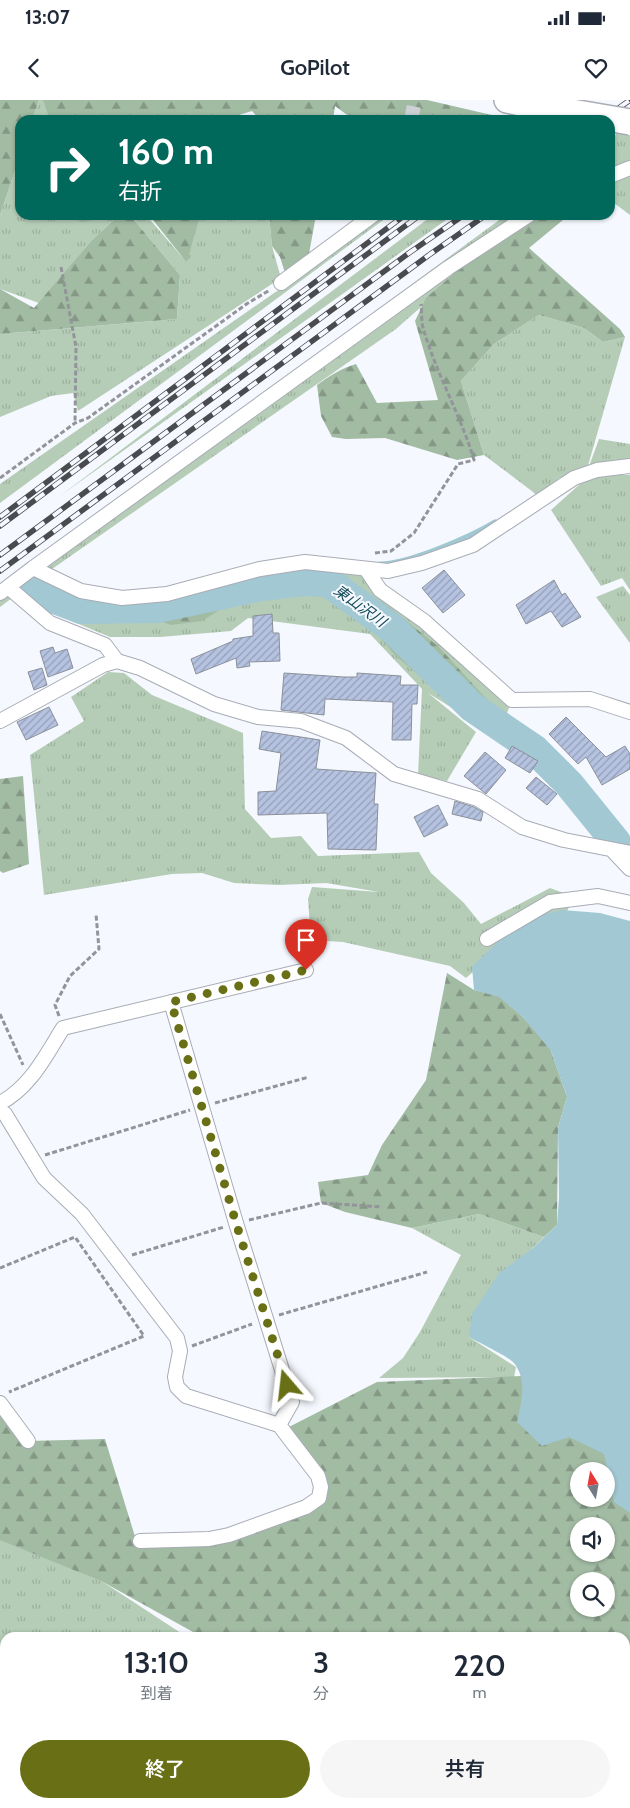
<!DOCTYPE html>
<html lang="ja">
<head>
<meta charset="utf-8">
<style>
  :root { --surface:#fff; --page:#f6f6f7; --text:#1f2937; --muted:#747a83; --accent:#686f15 }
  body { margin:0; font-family:Cabin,"Noto Sans JP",sans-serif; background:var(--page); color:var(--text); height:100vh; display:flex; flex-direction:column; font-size:19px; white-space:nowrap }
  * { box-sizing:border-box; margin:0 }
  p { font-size:16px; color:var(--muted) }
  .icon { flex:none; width:28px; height:28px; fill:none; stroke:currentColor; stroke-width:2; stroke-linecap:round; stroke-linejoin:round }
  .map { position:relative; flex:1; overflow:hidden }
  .panel { position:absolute; left:0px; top:1532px; width:630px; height:176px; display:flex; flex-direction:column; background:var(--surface); border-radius:15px 15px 0 0; box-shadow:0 1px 4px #0004 }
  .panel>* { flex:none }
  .guide { position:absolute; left:15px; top:15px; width:600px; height:105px; border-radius:15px; box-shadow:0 1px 4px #0004; background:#00695c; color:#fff; overflow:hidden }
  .needle { width:32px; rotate:349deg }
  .tools { position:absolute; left:570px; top:1362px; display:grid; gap:10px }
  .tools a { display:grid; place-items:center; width:45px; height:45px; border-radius:50%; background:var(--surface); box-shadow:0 1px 4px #0004; font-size:25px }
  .pin { position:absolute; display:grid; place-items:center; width:42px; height:42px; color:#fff; margin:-51px -21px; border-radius:50% 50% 50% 0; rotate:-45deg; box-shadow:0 0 5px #0007 }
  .pin .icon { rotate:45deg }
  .me { position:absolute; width:55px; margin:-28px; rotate:343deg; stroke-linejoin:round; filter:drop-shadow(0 0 4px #0008) }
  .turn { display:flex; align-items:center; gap:18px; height:105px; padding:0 20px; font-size:22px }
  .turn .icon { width:65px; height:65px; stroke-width:2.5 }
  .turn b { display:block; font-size:35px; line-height:42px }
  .eta { display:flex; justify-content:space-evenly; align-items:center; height:85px; text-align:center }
  .eta b { font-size:30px; font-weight:600; line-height:35px }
  .action { display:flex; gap:10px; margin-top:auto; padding:10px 20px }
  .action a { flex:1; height:58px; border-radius:30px; background:var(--accent); color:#fff; font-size:20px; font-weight:600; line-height:58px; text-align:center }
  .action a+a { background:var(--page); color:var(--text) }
  .status { display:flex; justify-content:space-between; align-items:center; height:35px; padding:0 25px; background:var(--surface); direction:ltr }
  .status svg { height:14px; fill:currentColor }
  header { display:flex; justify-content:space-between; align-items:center; height:65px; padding:0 20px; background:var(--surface); font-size:22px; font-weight:600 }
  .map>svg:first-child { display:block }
  .grass { fill:url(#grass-tufts) }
  .forest { fill:url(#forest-firs); fill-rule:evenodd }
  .water { fill:#a1c8d3 }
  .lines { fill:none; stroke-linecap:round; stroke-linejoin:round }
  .stream { stroke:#a1c8d3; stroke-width:5 }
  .river { stroke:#a1c8d3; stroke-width:30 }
  .building { fill:url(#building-hatch); stroke:#8b9099 }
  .street-tunnel { stroke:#cdd0d5; stroke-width:14; stroke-dasharray:14 7; stroke-linecap:butt }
  .street-casing { stroke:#a8acb5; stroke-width:16 }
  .highway-casing { stroke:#a8acb5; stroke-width:28 }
  .path { stroke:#929499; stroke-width:3; stroke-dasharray:5 2.5; stroke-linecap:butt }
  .street { stroke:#fff; stroke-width:14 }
  .highway { stroke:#fff; stroke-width:25 }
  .rail-casing { stroke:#494b4f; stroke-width:5.5 }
  .rail { stroke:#f5f8fe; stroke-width:4; stroke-dasharray:11; stroke-linecap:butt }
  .highway-bridge-casing { stroke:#a8acb5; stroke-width:28; stroke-linecap:butt }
  .highway-bridge { stroke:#fff; stroke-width:25 }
  .route { stroke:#686f15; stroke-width:9; stroke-dasharray:0 16.2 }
  .labels { text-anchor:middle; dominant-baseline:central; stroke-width:4; stroke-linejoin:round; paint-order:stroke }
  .water-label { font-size:15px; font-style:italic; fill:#134b58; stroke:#f5f8fe }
</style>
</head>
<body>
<div class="status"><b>13:07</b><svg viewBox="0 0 49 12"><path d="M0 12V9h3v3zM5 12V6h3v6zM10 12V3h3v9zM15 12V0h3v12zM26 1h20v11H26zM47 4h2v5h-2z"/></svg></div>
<header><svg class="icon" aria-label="back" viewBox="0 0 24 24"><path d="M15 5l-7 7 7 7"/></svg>GoPilot<svg class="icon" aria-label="heart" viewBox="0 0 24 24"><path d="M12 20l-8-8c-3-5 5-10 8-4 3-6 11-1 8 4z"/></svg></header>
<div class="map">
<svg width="630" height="1708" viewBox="0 0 630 1708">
  <defs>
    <pattern id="grass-tufts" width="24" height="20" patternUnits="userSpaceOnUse" patternTransform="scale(1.25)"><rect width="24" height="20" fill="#b5cdb6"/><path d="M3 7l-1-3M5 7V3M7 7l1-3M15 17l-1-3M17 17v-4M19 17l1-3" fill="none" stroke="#9cb09d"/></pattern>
    <pattern id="forest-firs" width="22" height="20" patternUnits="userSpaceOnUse" patternTransform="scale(1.25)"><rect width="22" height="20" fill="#a2bba3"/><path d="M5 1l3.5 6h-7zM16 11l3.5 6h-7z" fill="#849885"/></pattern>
    <pattern id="building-hatch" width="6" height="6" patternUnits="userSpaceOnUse" patternTransform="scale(1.25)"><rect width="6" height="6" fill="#b5c3e1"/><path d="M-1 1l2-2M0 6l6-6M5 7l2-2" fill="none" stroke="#949fb7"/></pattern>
  </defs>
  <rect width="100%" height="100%" fill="#f5f8fe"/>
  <path class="grass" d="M 39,0 L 47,0 L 64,20 L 32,20 Z
    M 618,33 L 630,35 L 630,115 L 610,100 L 610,39 Z
    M 20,56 L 20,115 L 119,115 L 91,141 L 39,203 L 0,189 L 0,115 Z
    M 130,115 L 146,115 L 184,159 L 199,115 L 269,115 L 272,146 L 281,178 L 78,311 L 73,293 L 51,296 L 0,317 L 0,234 L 177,219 L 180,175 Z
    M 375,115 L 390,115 L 0,403 L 0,384 L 287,184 Z
    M 433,115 L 453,115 L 60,396 Z
    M 506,115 L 547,115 L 486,150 L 396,229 L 42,476 L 122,498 L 305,462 L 366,469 L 512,600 L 500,631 L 486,629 L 428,593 L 476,632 L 447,681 L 418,675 L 422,589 L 370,534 L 248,518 L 231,531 L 160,537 L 110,537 L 74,522 L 24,489 L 0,507 L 0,487 Z
    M 539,215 L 584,228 L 603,242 L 625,237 L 587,369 L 559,378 L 537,395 L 484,355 L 461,281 L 494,244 Z
    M 599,339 L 630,344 L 630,364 L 588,369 Z
    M 590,375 L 630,375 L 630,490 L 622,478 L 601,486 L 551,410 Z
    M 623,486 L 630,495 L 630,543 L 596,497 Z
    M 108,572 L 124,573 L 152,595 L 243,633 L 245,709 L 271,738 L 301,736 L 318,756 L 419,752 L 431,773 L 464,803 L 481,824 L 550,788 L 574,797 L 567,811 L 511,839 L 466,878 L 450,866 L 343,842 L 311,840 L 308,799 L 312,787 L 379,792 L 326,783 L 279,785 L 234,783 L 202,773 L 172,774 L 44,795 L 30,655 L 84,621 L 71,597 Z
    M 479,1114 L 544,1137 L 532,1149 L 469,1237 L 516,1267 L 514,1277 L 379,1278 L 403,1258 L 420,1232 L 461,1155 L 412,1128 Z
    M 0,1439 L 103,1482 L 187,1537 L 5,1538 L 5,1566 L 0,1566 Z
    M 625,1644 L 630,1645 L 630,1708 L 489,1708 L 491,1704 L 625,1704 Z"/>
  <path class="forest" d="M 0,0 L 39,0 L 32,20 L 20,20 L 20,56 L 0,115 Z
    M 43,0 L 427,0 L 513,20 L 354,20 L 335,6 L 333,20 L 260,20 L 252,11 L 232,17 L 231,20 L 50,20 Z
    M 79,115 L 110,115 L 107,118 L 81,122 Z
    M 119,115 L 130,115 L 180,175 L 177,219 L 0,234 L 0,189 L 34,208 L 91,141 Z
    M 149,115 L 200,115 L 187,162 L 184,159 Z
    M 269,115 L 316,115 L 309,154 L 285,173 L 280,157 L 272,146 Z
    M 543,115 L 569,115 L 529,148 L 620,229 L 625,237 L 603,242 L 584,228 L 539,215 L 494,244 L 461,281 L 484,355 L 457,360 L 385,338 L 346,339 L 332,337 L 321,316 L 317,285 C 329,276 342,268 356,264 L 377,303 L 438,300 L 415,221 L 426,198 L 457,171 L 511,133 Z
    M 38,486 L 83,503 L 254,488 L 202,521 L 171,525 L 148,517 L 83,515 L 58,507 L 25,488 Z
    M 381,501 L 438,546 L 492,605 L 495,619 L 446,599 L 394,554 L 372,528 Z
    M 23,676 L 29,764 L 3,773 L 0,771 L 0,679 Z
    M 447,873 L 474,890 L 499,896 L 523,917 L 550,948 L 567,997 L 558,1028 L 557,1125 L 544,1137 L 479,1114 L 412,1128 L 345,1112 L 321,1103 L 318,1082 L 368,1075 L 382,1045 L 426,980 Z
    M 521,1276 L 630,1378 L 630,1645 L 625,1644 L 625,1538 L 202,1537 L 103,1482 L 0,1440 L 0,1314 L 28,1341 L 105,1339 L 137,1443 L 212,1439 L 319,1398 L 319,1371 L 283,1330 L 377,1282 ZM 579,1371 L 606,1371 L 606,1399 L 579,1399 ZM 579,1426 L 606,1426 L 606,1454 L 579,1454 ZM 579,1481 L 606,1481 L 606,1509 L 579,1509 Z
    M 0,1566 L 5,1566 L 5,1704 L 494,1704 L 491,1708 L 0,1708 Z"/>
  <path class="water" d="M 562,810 L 600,813 L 630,821 L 630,1413 L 614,1402 L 604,1354 L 569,1337 L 542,1346 L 517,1322 C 521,1304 528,1278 513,1262 C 507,1256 478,1242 469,1237 L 472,1214 L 499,1173 L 532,1149 L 557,1125 L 559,1097 L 558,1028 L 567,997 L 551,951 L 523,917 L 499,897 L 474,890 L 472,867 L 520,820 Z"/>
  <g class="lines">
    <path class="stream" d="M 380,464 C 408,464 470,437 495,422
      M 328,482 L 346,478"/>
    <path class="river" d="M 25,485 L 47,496 L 81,509 L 157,508 L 262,486 L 304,481 L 328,482 L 393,529 L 472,607 L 535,650 L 569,684 L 616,742"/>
  </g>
  <path class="building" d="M 444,470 L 465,495 L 443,513 L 422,488 Z
    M 554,480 L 562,495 L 565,493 L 581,517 L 562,527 L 551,511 L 526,524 L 516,505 Z
    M 272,514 L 273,533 L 279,533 L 280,561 L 249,562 L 250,566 L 237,568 L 236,558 L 196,574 L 191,559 L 233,541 L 233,539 L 253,536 L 253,516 Z
    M 53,547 L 55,553 L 67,549 L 73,568 L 48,577 L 40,551 Z
    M 42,568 L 47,585 L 34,590 L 28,572 Z
    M 284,573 L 344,577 L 357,577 L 357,573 L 401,576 L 400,585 L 418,585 L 417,604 L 412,604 L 411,640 L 392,640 L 393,602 L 325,599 L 324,615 L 281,610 Z
    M 49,607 L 58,625 L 26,640 L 17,622 Z
    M 566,617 L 606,657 L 625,646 L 630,654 L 630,669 L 602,685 L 586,657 L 578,664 L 549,634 Z
    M 262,631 L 320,640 L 316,669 L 376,673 L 374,704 L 378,704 L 376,750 L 328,749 L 327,713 L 258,715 L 258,692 L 276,691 L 281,653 L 259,649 Z
    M 512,646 L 538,661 L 530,673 L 505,658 Z
    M 485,652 L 506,670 L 486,694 L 464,676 Z
    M 536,677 L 557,694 L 547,705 L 526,688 Z
    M 455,701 L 474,707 L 483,712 L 481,721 L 452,714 Z
    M 438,705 L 448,725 L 424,737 L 414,717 Z"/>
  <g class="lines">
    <path class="street-tunnel" d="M 411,20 L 415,0"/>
    <g class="street-casing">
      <path id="street" d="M 610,76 L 630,68
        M 281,183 L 373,115
        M 33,468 L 81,491 L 122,498 L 167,494 L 260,469 L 305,462 L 388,471 L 422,463 L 473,445 L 574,378 L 597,370 L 630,366
        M 366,469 L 380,490 L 424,521 L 512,600 L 590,599 L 630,612
        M 8,487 L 50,523 L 105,545 L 117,561
        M 0,493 L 33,468 L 448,168 L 529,115
        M 0,621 L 103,565 L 117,561 L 140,568 L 214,604 L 258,617 L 301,621 L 346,638 L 394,674 L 478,699 L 522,727 L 564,740 L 630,753
        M 612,750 L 630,769
        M 487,839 L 550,802 L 598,796 L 630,803
        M 171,902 L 236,1123 L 292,1302 L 279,1325
        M 0,1003 C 30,988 46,955 63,928 L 306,870
        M 0,1010 L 5,1014 L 44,1078 L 82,1114 L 177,1238 L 180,1251 L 175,1277 L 177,1287 L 186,1296 L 279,1325 L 318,1376 L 321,1387 L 319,1398 L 306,1407 L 229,1435 L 209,1439 L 140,1441
        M 0,1303 L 28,1341"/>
    </g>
    <g class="highway-casing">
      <path id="highway" d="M 507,0 L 525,4"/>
    </g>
    <path class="path" d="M 61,167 L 76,247 L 75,323
      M 0,378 L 75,323 L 88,318 L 248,203 L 270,190
      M 375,453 L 391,451 L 414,433 L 458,364 L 474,360 C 461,316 437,275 424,231 C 421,223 422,213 421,204
      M 0,914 L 23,965
      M 59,916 L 55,905 L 70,876 L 99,849 L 96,814
      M 215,1003 L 309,977
      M 45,1055 L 190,1010
      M 249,1120 L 321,1103 L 382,1107
      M 132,1155 L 224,1127
      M 0,1168 L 75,1137 L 144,1236 L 9,1292
      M 279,1215 L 427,1172
      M 192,1246 L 252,1224"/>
    <use href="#street" class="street"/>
    <use href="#highway" class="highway"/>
    <g class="rail-casing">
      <path id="rail" d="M 535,20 L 562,0
        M 551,20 L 579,0
        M 602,20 L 630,0
        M 610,29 L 630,15
        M 0,417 L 405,115
        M 0,426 L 420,115
        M 0,455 L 409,153 L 464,115
        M 0,471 L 429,155 L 486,115"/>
    </g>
    <use href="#rail" class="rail"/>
    <g class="highway-bridge-casing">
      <path id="highway-bridge" d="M 525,4 L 630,22"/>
    </g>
    <use href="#highway-bridge" class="highway-bridge"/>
  </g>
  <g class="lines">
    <path class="route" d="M 287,1285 L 236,1123 L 171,902 L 306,870"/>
  </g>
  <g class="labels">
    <g class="water-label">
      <text transform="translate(360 506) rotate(36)">東山沢川</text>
    </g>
  </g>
</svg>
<div class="tools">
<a><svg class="needle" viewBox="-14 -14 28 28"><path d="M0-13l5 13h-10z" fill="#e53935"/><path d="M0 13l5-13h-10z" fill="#747a83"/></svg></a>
<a><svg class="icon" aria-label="sound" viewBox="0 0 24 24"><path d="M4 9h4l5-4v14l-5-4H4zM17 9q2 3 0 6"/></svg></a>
<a><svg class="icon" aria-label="search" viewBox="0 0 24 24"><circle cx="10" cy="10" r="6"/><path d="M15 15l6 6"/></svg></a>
</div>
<div class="pin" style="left:306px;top:870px;background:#d93025"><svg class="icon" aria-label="arrive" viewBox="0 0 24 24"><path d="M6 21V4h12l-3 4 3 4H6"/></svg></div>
<svg class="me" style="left:287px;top:1285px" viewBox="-20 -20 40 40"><path d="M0-17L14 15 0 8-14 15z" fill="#686f15" stroke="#fff" stroke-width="4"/></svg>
<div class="guide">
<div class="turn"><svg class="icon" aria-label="right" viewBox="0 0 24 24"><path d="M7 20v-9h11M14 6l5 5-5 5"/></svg><div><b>160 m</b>右折</div></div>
</div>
<section class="panel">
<div class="eta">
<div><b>13:10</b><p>到着</p></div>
<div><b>3</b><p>分</p></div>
<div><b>220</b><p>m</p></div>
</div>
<div class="action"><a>終了</a><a>共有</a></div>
</section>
</div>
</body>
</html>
